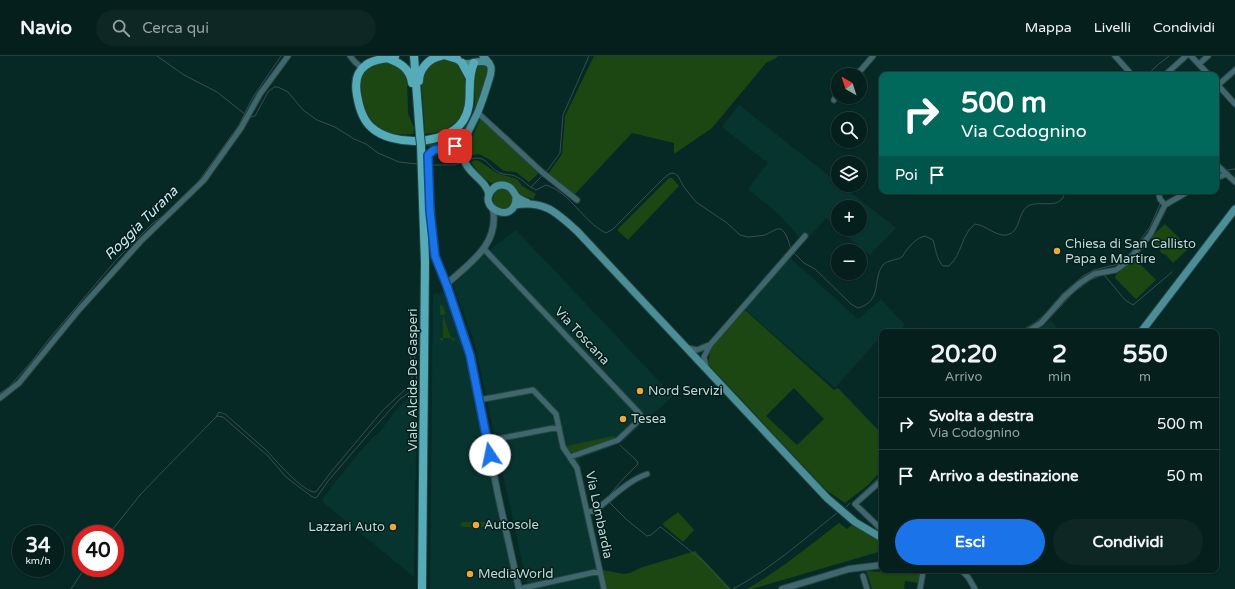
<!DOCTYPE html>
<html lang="it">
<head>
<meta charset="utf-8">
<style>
  :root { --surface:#051f1c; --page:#0e2725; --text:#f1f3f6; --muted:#97a2a3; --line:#263d3b; --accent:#1a73e8 }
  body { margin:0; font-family:"Varela Round",sans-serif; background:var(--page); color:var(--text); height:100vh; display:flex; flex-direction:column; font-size:15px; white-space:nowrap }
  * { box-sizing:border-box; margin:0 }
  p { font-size:13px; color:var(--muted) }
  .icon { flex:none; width:22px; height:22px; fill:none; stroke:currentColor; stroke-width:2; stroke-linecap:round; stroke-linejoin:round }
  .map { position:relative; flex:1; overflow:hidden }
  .side { position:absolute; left:879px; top:273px; width:340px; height:244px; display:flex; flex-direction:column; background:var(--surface); border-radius:8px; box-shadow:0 1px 3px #0004,0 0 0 1px var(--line) }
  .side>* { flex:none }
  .guide { position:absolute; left:879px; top:16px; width:340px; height:122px; border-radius:8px; box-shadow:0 1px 3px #0004,0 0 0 1px var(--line); background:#00695c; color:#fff; overflow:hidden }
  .needle { width:26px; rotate:321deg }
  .tools { position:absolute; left:831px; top:12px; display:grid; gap:8px }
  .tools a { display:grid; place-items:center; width:36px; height:36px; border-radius:50%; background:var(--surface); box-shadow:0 1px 3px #0004,0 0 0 1px var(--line); font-size:20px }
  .speed { position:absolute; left:12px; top:469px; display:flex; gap:8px; font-size:20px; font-weight:700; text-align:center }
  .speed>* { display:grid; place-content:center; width:52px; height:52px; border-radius:50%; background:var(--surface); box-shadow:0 1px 3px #0004,0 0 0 1px var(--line); line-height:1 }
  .speed small { font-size:10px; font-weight:400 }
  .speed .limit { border:6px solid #d22; background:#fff; color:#111 }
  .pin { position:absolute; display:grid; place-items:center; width:34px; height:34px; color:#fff; margin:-17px; border-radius:8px; box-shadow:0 2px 6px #0006 }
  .me { position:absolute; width:44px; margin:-22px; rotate:349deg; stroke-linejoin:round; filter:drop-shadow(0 0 3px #0008) }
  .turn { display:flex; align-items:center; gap:14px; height:84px; padding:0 16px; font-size:18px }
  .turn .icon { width:52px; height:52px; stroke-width:2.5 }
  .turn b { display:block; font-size:28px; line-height:34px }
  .then { display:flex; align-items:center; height:38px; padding:0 16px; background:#0003; gap:8px; font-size:15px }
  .eta { display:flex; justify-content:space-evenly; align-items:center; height:68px; text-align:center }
  .eta b { font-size:24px; font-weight:700; line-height:28px }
  .action { display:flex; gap:8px; margin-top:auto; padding:8px 16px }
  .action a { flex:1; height:46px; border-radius:24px; background:var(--accent); color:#fff; font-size:16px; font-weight:700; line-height:46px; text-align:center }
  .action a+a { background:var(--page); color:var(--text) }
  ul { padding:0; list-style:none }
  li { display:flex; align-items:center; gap:12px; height:52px; padding:0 16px; border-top:1px solid var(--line) }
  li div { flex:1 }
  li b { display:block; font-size:15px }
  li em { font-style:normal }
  header { display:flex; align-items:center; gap:24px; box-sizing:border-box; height:56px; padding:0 20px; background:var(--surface); border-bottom:1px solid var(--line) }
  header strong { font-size:19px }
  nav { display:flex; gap:22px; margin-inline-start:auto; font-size:14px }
  .search { width:280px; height:36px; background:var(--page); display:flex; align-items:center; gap:10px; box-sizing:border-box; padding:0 14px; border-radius:22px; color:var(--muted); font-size:15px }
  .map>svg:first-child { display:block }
  .built { fill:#08342f }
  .green { fill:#1c4713; fill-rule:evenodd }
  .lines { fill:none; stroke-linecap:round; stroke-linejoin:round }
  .stream { stroke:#3a4c52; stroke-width:1 }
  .minor-casing { stroke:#254541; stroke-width:7 }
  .tertiary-casing { stroke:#254541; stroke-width:8 }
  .secondary-casing { stroke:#254541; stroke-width:9 }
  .primary-casing { stroke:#254541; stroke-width:10 }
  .minor { stroke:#40676d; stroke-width:5 }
  .tertiary { stroke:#40676d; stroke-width:6 }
  .secondary { stroke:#4c8e97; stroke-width:7 }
  .primary { stroke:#55acb8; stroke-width:8 }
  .primary-bridge-casing { stroke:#254541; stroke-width:10; stroke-linecap:butt }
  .primary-bridge { stroke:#55acb8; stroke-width:8 }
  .route-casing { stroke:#114b97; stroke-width:10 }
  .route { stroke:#1a73e8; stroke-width:7 }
  .poi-dot { fill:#eea73d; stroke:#001f1c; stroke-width:1.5 }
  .labels { text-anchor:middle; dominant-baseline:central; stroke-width:3; stroke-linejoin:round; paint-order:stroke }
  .poi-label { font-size:13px; fill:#c1d7d3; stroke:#001f1c; text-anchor:start }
  .street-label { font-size:13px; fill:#c1d7d3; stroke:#001f1c }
  .water-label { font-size:14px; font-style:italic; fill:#d4e8f3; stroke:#001f1c }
</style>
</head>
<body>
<header>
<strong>Navio</strong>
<div class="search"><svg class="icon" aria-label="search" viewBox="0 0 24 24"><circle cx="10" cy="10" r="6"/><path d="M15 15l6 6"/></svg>Cerca qui</div>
<nav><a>Mappa</a><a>Livelli</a><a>Condividi</a></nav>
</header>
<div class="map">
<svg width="1235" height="533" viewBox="0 0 1235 533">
  <rect width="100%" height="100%" fill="#072925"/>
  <path class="built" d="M 739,49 L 838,127 L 838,129 L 841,129 L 896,172 L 870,199 L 839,173 L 860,173 L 860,151 L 838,151 L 838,172 L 826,162 L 804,187 L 781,160 L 748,133 L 768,107 L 722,71 Z
    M 516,174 L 673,340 L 621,387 L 579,403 L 606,533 L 528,533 L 474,285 L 453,229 L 484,198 Z
    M 790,202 L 858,263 L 881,243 L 905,269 L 897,276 L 882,276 L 882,284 L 879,282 L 835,332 L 745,253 Z
    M 446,236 L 466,293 L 496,444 L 518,533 L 430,533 L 433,238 Z
    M 1050,264 L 1061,276 L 1034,276 L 1035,276 Z
    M 416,331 L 416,393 L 414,521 L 324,447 L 322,443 L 362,393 L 373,381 L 379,377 L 395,355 L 413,337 Z"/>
  <path class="green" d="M 594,0 L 778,0 L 776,2 L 766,7 L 712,72 L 674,98 L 674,87 L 632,77 L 573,140 L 548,118 L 562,98 L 565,60 Z
    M 443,1 C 449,3 455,5 460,9 C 468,19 468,47 462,58 C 460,62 455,67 452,69 C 444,76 435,77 425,78 L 421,20 L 429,7 Z
    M 384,5 L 401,10 L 407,19 L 408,58 L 414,72 L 413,78 C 381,81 365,66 361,34 C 360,28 359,19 364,13 C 368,9 378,7 384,5 Z
    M 483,7 L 488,11 L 489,14 L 483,35 L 462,86 L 431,92 L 430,90 L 425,90 L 425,88 C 451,84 473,74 475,45 C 476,37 472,28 473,20 C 474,16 476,12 477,8 Z
    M 481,61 L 540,116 L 529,126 L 516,116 L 504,115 L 489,103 L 479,98 L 469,100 L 468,91 Z
    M 475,104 L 479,105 L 497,117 L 517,123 L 522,130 L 536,138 L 533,143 L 521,139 L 511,127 L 502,125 L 491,127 C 483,122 476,114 471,106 Z
    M 669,122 L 672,122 L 679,130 L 628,184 L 617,174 Z
    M493 143a10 10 0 1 1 20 0a10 10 0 1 1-20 0Z
    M 1165,168 L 1189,192 L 1173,207 L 1166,199 L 1161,197 L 1160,193 L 1152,185 L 1153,183 L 1151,181 Z
    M 1134,202 L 1156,224 L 1136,243 L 1116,223 L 1115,220 Z
    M 440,249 L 443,250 L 446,258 L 443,259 L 451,282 L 455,282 L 454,285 L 453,285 L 451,282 L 443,282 L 443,285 L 440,284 L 440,282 L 443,282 L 443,259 L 440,259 Z
    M 745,254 L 834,334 L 838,332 L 882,378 L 882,414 L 868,429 L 845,447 L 826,434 L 708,308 L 711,291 ZM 794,332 L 824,363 L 797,389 L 766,360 Z
    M 614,380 L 615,383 L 575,397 L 569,395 L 566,390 Z
    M 678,456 L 694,474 L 683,486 L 662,468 Z
    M 462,466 L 494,466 L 496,468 L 494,471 L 463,471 L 460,469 Z
    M 839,467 L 847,473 L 850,470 L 854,470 L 882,485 L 882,495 L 752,533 L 747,533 C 780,514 809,490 839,467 Z
    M 695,495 L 731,533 L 606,533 L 603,514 L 624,518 L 630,517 L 640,512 Z
    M 888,514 L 921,514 L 919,527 L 905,525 L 904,533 L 872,533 L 866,515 L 883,516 Z"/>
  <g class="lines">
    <path class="stream" d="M 157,0 L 184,19 L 217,36 L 246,59
      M 1148,19 L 1155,11 L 1169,0
      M 251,61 L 255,60 L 268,36 L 274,31 L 278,31 L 288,36 L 303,54 L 317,64 L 335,71 L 354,83 L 366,88 L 378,97 L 399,106 L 417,108
      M 468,104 C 487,97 486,110 500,117 C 505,119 510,118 515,120 C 523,123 528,131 536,134 L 546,129 C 571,137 583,166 606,177 L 613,173 L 664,122 L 669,118 L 674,117 L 678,120 L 684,131 L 696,146 L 727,167 L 740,179 L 748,181 L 758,180 L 765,179 L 777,173 L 781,173 L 784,176 L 787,181 L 791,193
      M 430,109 L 454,109 L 463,106
      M 1227,114 L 1235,113
      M 547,115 L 560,97 L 563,59 L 589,0
      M 1216,118 L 1221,116
      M 531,131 L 542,120
      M 794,197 L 804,207 L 815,213 L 851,248 L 858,252 C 883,245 872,223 883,209 C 888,203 898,205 903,200 C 904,199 904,196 906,195 C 911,188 917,182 925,180 L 933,184 C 936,194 936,202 943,210 L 949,210 C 963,197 961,178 975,168 C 986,169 996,181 1007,179 C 1021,176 1017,157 1028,150 C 1040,143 1062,156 1065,135
      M 1044,268 L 1074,236 L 1090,224 L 1102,219 L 1105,220 L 1125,244 L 1133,249 L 1172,216
      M 1020,276 L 1036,266 L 1045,258 L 1062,238 L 1083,220 L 1094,214 L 1118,208 L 1125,203 L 1132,195 L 1150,171 L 1160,148
      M 0,337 L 9,331 L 32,305 L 49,283 L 117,203 L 152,168 L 163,160 L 198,126 L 239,69 L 253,41 L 281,0
      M 216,361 L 219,356 L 225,358 C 238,370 252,381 265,393 C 274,402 304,438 316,436 L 331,416 L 383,354 L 409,330 L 411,327 L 412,322 C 412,310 406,285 421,282
      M 607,442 L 624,422 L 638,408 L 637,405 L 620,389
      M 854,445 L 882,419
      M 609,446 L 627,464 L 647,480 L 651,479 L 660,471 L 662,472 L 703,505 L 729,533
      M 846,451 L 850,447
      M 109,478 L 140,439 L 165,413 L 217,360 L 223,361 L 268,400 L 286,421 L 311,440 L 315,442 L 317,441 L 328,425 L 372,374 L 400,343 L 413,334 L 417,326 L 414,292 L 415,290 L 420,287
      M 71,533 L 85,512
      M 733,533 C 771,513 804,483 837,457"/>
    <g class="minor-casing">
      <path id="minor" d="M 350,0 L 355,6 L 362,12
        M 1115,0 L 1132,19
        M 1191,0 L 1209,19
        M 1199,8 L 1208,0
        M 853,19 L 861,14 L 873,0
        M 1165,19 L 1186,0
        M 1216,27 L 1235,48
        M 1218,29 L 1235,14
        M 834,44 L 838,36
        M 477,56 L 542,116 L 577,144
        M 1216,108 L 1235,126
        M 1216,122 L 1227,118
        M 1158,135 L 1160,143 L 1165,149
        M 484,193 L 640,358 L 639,364 L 618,384 L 570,401
        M 447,230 C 432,200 430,169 429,136 C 428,124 427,111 428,99 C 434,90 453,90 463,91
        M 1027,276 L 1041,267 L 1065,240 L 1080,227 L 1094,218 L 1116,214 L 1127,206 L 1150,179 L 1165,149 L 1189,135
        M 688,292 L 697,294 L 709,289
        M 706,311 L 704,301 L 710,289 L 805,180
        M 0,342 L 19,327 L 78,255 L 141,185 L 204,124 L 241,72 L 260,38 L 288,0
        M 479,344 L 533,334 L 556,358 L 563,391 L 577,412 L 604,533
        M 487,385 L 559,371
        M 882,424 L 855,448 L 882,474
        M 587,456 L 594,455 C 611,443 627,425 647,418
        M 961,514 L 968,521 L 975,533
        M 863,520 L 867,533
        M 519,533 L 600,515
        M 920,533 L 923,516"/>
    </g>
    <g class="tertiary-casing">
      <path id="tertiary" d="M 493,153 C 499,188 472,205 449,226 L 447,232 L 470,299 L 498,439 L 519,533
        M 782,533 L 849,513 L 882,509"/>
    </g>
    <g class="secondary-casing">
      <path id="secondary" d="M 483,0 C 486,4 491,8 491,12 C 492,17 489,23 488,27 C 485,37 482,46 478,56 C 473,67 464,80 463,93 C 461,117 486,121 489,139
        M 459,5 C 471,13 475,1 489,7
        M 516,141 C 516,171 474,151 493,133 C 496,129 502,128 507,130 C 513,132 513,137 517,141 C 520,144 525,145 528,147
        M 515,149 C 544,144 556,156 577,175 L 827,442 L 855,466 L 882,482
        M 1141,276 L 1235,153"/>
    </g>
    <g class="primary-casing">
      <path id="primary" d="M 395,0 C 385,4 375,2 366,9 C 356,16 355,28 357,39 C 359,51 362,63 371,71 C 392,91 446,90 463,65 C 475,47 465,26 474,7
        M 414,0 L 420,80
        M 447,0 L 457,3
        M 387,2 C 400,7 410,12 412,27
        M 462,7 L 469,20
        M 419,25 C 419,13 429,2 441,0
        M 421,89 L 425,206 L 422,533"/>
    </g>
    <use href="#minor" class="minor"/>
    <use href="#tertiary" class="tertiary"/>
    <use href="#secondary" class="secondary"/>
    <use href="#primary" class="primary"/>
    <g class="primary-bridge-casing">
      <path id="primary-bridge" d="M 420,80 L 421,89"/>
    </g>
    <use href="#primary-bridge" class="primary-bridge"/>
  </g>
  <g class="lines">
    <g class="route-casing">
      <path id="route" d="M 455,90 L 434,94 L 428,99 L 430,155 L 435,200 L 447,230 L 470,299 L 490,399"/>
    </g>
    <use href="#route" class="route"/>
  </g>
  <g class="poi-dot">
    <circle cx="1057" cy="195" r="4"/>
    <circle cx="640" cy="335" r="4"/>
    <circle cx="623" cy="363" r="4"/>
    <circle cx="476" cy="469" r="4"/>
    <circle cx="393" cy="471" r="4"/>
    <circle cx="470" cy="518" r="4"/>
  </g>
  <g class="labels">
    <g class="poi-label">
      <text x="1065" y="188">Chiesa di San Callisto<tspan x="1065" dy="15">Papa e Martire</tspan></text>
      <text x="648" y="335">Nord Servizi</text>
      <text x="631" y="363">Tesea</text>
      <text x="484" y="469">Autosole</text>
      <text x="385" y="471" text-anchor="end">Lazzari Auto</text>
      <text x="478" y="518">MediaWorld</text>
    </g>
    <g class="street-label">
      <text transform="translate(582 280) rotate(47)">Via Toscana</text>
      <text transform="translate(413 324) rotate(-90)">Viale Alcide De Gasperi</text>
      <text transform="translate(599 459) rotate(78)">Via Lombardia</text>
    </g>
    <g class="water-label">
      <text transform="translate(141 167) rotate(-45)">Roggia Turana</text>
    </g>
  </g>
</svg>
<div class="tools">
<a><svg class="needle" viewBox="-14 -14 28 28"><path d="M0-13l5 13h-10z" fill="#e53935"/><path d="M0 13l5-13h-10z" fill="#97a2a3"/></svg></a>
<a><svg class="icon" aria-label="search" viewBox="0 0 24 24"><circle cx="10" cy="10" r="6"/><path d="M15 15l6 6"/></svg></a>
<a><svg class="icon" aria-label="layers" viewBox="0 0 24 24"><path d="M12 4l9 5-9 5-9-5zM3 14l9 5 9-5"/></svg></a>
<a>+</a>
<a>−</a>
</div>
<div class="speed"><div>34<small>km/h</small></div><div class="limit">40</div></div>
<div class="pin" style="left:455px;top:90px;background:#d93025"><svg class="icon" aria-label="arrive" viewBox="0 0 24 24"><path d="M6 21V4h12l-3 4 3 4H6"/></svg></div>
<svg class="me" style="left:490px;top:399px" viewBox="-20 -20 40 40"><circle r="19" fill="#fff"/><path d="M0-13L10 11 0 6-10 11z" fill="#1a73e8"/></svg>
<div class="guide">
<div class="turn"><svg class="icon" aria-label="right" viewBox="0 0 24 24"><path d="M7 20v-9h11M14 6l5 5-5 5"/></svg><div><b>500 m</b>Via Codognino</div></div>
<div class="then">Poi<svg class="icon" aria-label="arrive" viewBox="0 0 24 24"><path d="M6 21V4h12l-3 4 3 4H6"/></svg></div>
</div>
<section class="side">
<div class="eta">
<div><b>20:20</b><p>Arrivo</p></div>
<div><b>2</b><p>min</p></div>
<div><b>550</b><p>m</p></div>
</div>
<ul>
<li><svg class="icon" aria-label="right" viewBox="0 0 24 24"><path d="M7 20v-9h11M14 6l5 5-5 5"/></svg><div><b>Svolta a destra</b><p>Via Codognino</p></div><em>500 m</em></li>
<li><svg class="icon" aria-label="arrive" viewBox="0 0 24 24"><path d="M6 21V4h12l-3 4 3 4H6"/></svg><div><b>Arrivo a destinazione</b></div><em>50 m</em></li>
</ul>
<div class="action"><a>Esci</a><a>Condividi</a></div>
</section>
</div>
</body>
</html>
